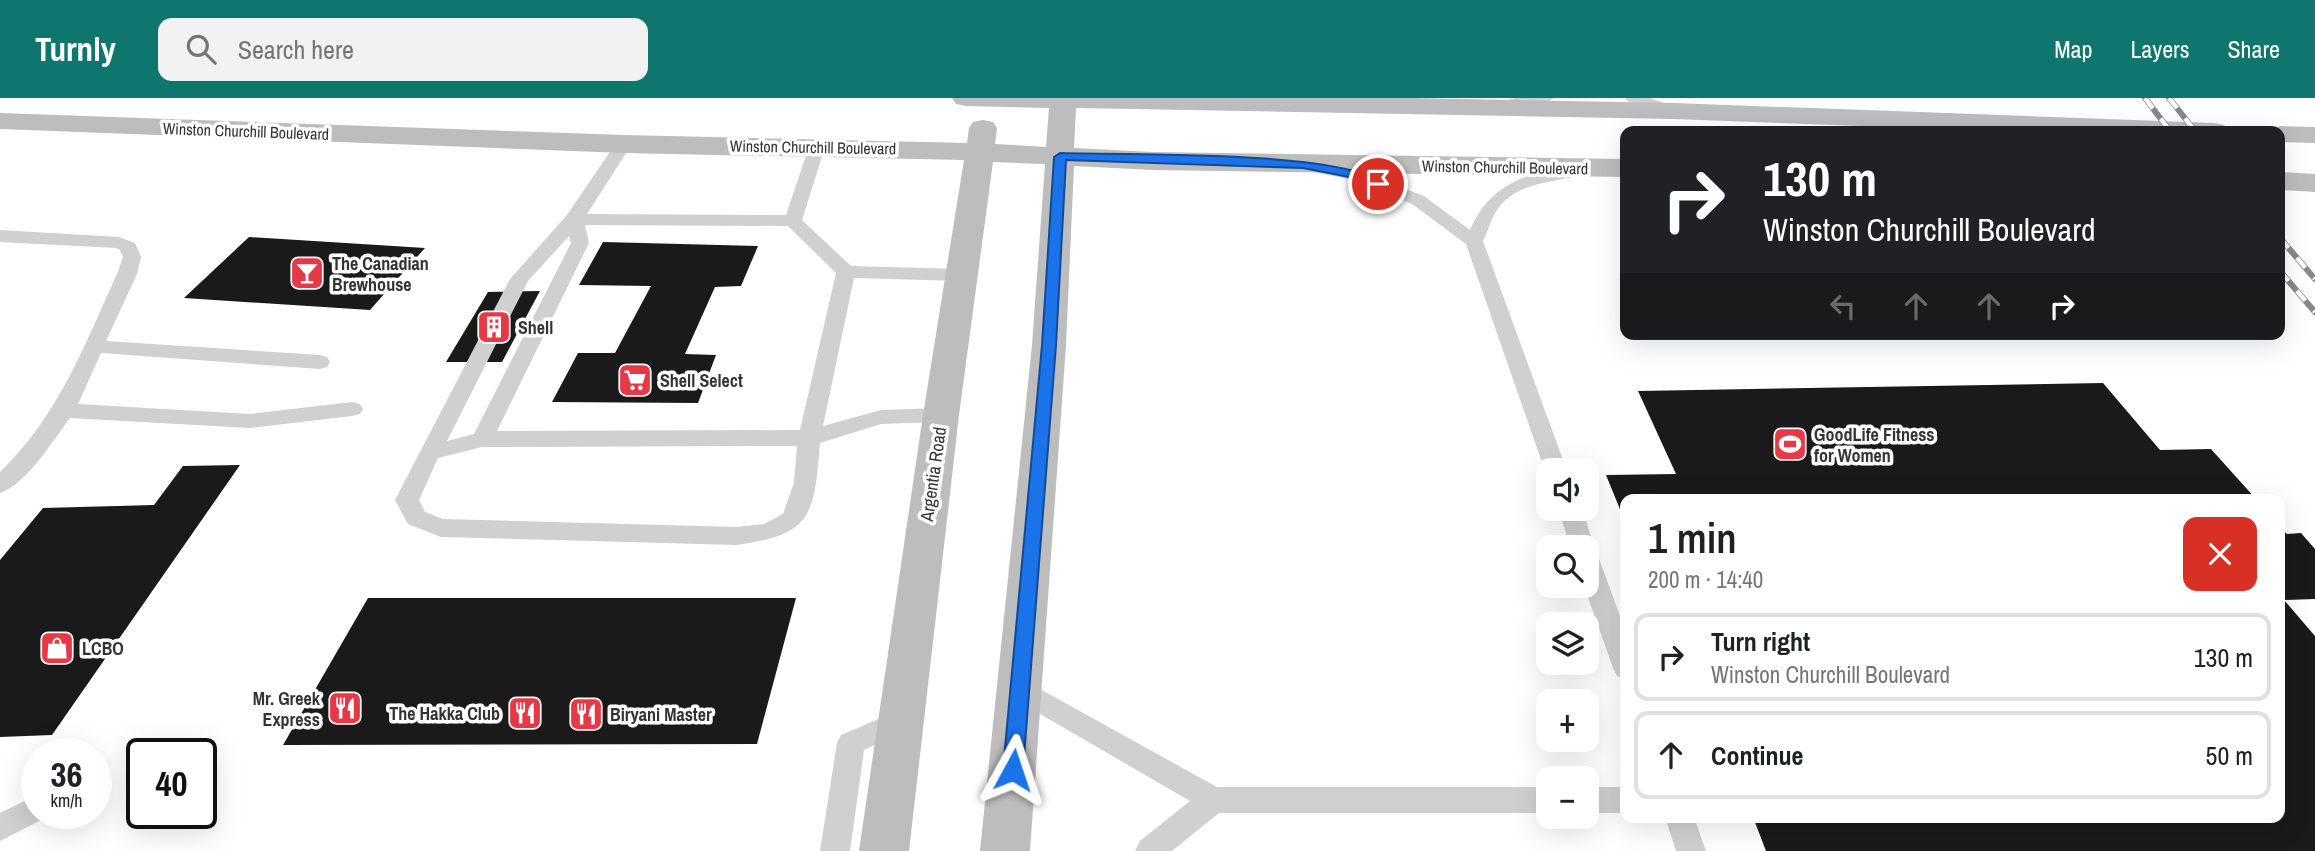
<!DOCTYPE html>
<html lang="en">
<head>
<meta charset="utf-8">
<style>
  :root { --surface:#fff; --page:#f2f2f2; --text:#202124; --muted:#757577; --line:#e0e0e0; --accent:#0f766e }
  body { margin:0; font-family:"Archivo Narrow",sans-serif; background:var(--page); color:var(--text); height:100vh; display:flex; flex-direction:column; font-size:26px; white-space:nowrap }
  * { box-sizing:border-box; margin:0 }
  p { font-size:23px; color:var(--muted) }
  .icon { flex:none; width:38px; height:38px; fill:none; stroke:currentColor; stroke-width:2; stroke-linecap:round; stroke-linejoin:round }
  .map { position:relative; flex:1; overflow:hidden }
  .panel { position:absolute; left:1620px; top:396px; width:665px; height:329px; display:flex; flex-direction:column; background:var(--surface); border-radius:14px; box-shadow:0 7px 28px #0002 }
  .panel>* { flex:none }
  .guide { position:absolute; left:1620px; top:28px; width:665px; height:214px; border-radius:14px; box-shadow:0 7px 28px #0002; background:#202124; color:#fff; overflow:hidden }
  .tools { position:absolute; left:1536px; top:360px; display:grid; gap:14px }
  .tools a { display:grid; place-items:center; width:63px; height:63px; border-radius:14px; background:var(--surface); box-shadow:0 7px 28px #0002; font-size:35px }
  .speed { position:absolute; left:21px; top:640px; display:flex; gap:14px; font-size:35px; font-weight:700; text-align:center }
  .speed>* { display:grid; place-content:center; width:91px; height:91px; border-radius:50%; background:var(--surface); box-shadow:0 7px 28px #0002; line-height:1 }
  .speed small { font-size:18px; font-weight:400 }
  .speed .limit { border:4px solid #111; border-radius:10px; background:#fff; color:#111 }
  .pin { position:absolute; display:grid; place-items:center; width:60px; height:60px; color:#fff; margin:-30px; border:4px solid #fff; border-radius:50%; box-shadow:0 2px 7px #0007 }
  .me { position:absolute; width:77px; margin:-38px; rotate:5deg; stroke-linejoin:round; filter:drop-shadow(0 0 5px #0008) }
  .turn { display:flex; align-items:center; gap:24px; height:147px; padding:0 28px; font-size:32px }
  .turn .icon { width:91px; height:91px; stroke-width:2.5 }
  .turn b { display:block; font-size:49px; line-height:60px }
  .lanes { display:flex; align-items:center; height:66px; padding:0 28px; background:#0003; justify-content:center; gap:35px; direction:ltr }
  .lanes .off { opacity:.35 }
  .round { display:grid; place-items:center; flex:none; width:74px; height:74px; border-radius:14px; background:var(--page) }
  .headline { display:flex; align-items:center; justify-content:space-between; height:119px; padding:0 28px }
  h1 { font-size:42px; font-weight:600; line-height:52px }
  ul { padding:0; list-style:none }
  li { display:flex; align-items:center; gap:21px; height:88px; margin:0 14px 10px; padding:0 14px; border:4px solid var(--line); border-radius:14px }
  li div { flex:1 }
  li b { display:block; font-size:26px }
  li em { font-style:normal }
  header { display:flex; align-items:center; gap:42px; box-sizing:border-box; height:98px; padding:0 35px; background:var(--accent); color:#fff }
  header strong { font-size:33px }
  nav { display:flex; gap:38px; margin-inline-start:auto; font-size:24px }
  .search { width:490px; height:63px; background:var(--page); display:flex; align-items:center; gap:18px; box-sizing:border-box; padding:0 24px; border-radius:14px; color:var(--muted); font-size:26px }
  .map>svg:first-child { display:block }
  .building { fill:#1a1a1a }
  .lines { fill:none; stroke-linecap:round; stroke-linejoin:round }
  .lane { fill:#d0d0d0; fill-rule:evenodd }
  .secondary { fill:#bdbdbd; fill-rule:evenodd }
  .rail-casing { stroke:#888; stroke-width:6 }
  .rail { stroke:#fff; stroke-width:4.5; stroke-dasharray:13; stroke-linecap:butt }
  .route { fill:#1a73e8; stroke:#114b97; stroke-width:2 }
  .labels { text-anchor:middle; dominant-baseline:central; stroke-width:7; stroke-linejoin:round; paint-order:stroke }
  .far-street-label { font-size:16px; fill:#333; stroke:#fff }
  .poi-label { font-size:18px; font-weight:bold; fill:#333; stroke:#fff; text-anchor:start }
  .street-label { font-size:18px; fill:#333; stroke:#fff }
</style>
</head>
<body>
<header>
<strong>Turnly</strong>
<div class="search"><svg class="icon" aria-label="search" viewBox="0 0 24 24"><circle cx="10" cy="10" r="6"/><path d="M15 15l6 6"/></svg>Search here</div>
<nav><a>Map</a><a>Layers</a><a>Share</a></nav>
</header>
<div class="map">
<svg width="2315" height="753" viewBox="0 0 2315 753">
  <rect width="100%" height="100%" fill="#fff"/>
  <path class="building" d="M 249,139 L 425,150 L 370,212 L 184,200 Z
    M 603,144 L 758,148 L 741,188 L 715,189 L 685,256 L 716,257 L 698,305 L 552,304 L 578,255 L 615,255 L 651,188 L 579,187 Z
    M 540,193 L 502,264 L 446,264 L 488,194 Z
    M 2103,285 L 2160,352 L 2211,351 L 2256,401 L 1626,401 L 1626,426 L 1606,377 L 1676,376 L 1638,293 Z
    M 240,367 L 52,637 L 0,639 L 0,462 L 43,410 L 154,407 L 183,368 Z
    M 2280,429 L 2287,436 L 2301,435 L 2315,451 L 2315,501 L 2284,502 L 2315,538 L 2315,753 L 1766,753 L 1753,719 L 2280,719 Z
    M 368,500 L 796,500 L 757,646 L 283,647 Z"/>
  <g class="lines">
    <path class="lane" d="M 1516,0 L 1554,0 C 1545,8 1509,15 1500,6 L 1502,3 Z
      M 1625,0 L 1649,0 L 1680,10 L 1682,13 L 1674,18 L 1627,3 Z
      M 624,41 L 632,46 L 587,116 L 786,117 L 809,49 L 817,44 L 823,45 L 825,49 L 802,122 L 851,168 L 961,171 L 971,177 L 961,183 L 854,180 L 823,328 L 881,312 L 941,310 L 949,312 L 952,317 L 949,322 L 941,324 L 881,326 L 820,345 C 814,417 813,437 736,447 L 441,439 L 408,426 L 395,402 L 510,181 L 567,117 L 618,42 ZM 585,127 L 788,128 L 836,175 L 800,332 L 497,333 L 589,145 ZM 569,138 L 571,145 L 474,336 L 447,343 L 528,183 ZM 797,348 L 794,385 L 783,416 L 764,426 L 736,429 L 443,421 L 425,414 L 419,402 L 438,360 L 482,349 Z
      M 1316,64 L 1358,73 L 1424,98 L 1470,132 C 1486,95 1512,80 1550,72 C 1561,70 1573,67 1583,69 L 1586,73 L 1583,77 C 1554,84 1516,84 1497,112 C 1491,121 1488,133 1483,143 L 1567,373 L 1549,373 L 1549,379 L 1545,373 L 1466,146 L 1412,106 L 1347,81 L 1310,73 L 1307,69 Z
      M 0,132 L 119,139 L 135,145 L 141,159 L 137,176 L 106,243 L 320,257 L 327,259 L 330,264 L 327,269 L 320,271 L 101,255 L 78,306 L 250,316 L 352,304 L 360,306 L 363,311 L 360,316 L 352,318 L 250,330 L 70,320 C 54,341 26,387 0,395 L 0,374 C 59,317 84,248 117,176 L 123,159 L 120,152 L 116,150 L 0,144 Z
      M 1558,411 L 1582,411 L 1595,450 L 1593,454 L 1599,461 L 1626,534 L 1626,581 L 1617,578 L 1613,570 L 1584,488 L 1587,488 L 1587,450 L 1571,450 Z
      M 1020,580 L 1217,689 L 1549,689 L 1549,715 L 1219,715 L 1172,753 L 1135,753 L 1140,743 L 1190,703 L 1011,599 L 1007,591 L 1011,583 Z
      M 900,612 L 910,615 L 914,623 L 910,631 L 864,652 L 850,753 L 820,753 L 837,645 L 841,637 Z
      M 1587,689 L 1626,689 L 1626,715 L 1587,715 Z
      M 37,697 L 37,716 L 49,716 L 47,719 L 0,743 L 0,715 Z
      M 1665,719 L 1694,719 L 1706,753 L 1676,753 Z"/>
    <path class="secondary" d="M 952,0 L 1411,0 L 1674,5 L 2214,25 L 2224,27 L 2228,33 L 1996,33 L 1674,21 L 1076,10 L 1074,50 L 1153,54 L 1626,61 L 1626,79 L 1153,72 L 1074,68 L 1066,247 L 1030,753 L 980,753 L 1032,247 L 1045,66 L 993,64 L 959,317 L 909,753 L 859,753 L 923,317 L 964,62 L 624,55 L 0,31 L 0,15 L 624,37 L 967,45 L 969,30 L 973,24 L 983,22 L 993,24 L 997,30 L 995,46 L 1046,49 L 1049,10 L 966,8 L 956,6 Z
      M 2280,28 L 2315,29 L 2315,45 L 2280,44 L 2280,33 L 2268,33 Z
      M 2280,74 L 2315,76 L 2315,94 L 2280,92 Z"/>
    <g class="rail-casing">
      <path id="rail" d="M 2145,0 L 2170,33
        M 2169,0 L 2195,33
        M 2280,140 L 2315,181
        M 2280,173 L 2315,214"/>
    </g>
    <use href="#rail" class="rail"/>
  </g>
  <path class="route" d="M 1060,55 C 1121,57 1345,52 1384,86 L 1378,90 L 1349,79 L 1303,70 L 1066,62 L 1056,247 L 1023,672 L 1020,678 L 1013,681 L 1006,678 L 1003,672 L 1042,247 L 1054,59 Z"/>
  <defs>
    <g id="bar-square" transform="scale(1.75)"><rect x="-9" y="-9" width="18" height="18" rx="4" fill="#e63946" stroke="#fff"/><path d="M-6-5H6L.8 .8V4.5H3.5V6h-7V4.5H-.8V.8Z" fill="#fff"/></g>
    <g id="building-square" transform="scale(1.75)"><rect x="-9" y="-9" width="18" height="18" rx="4" fill="#e63946" stroke="#fff"/><path d="M-4-6H4V6H1V3H-1V6H-4ZM-2.5-4.3h1.7v1.8h-1.7ZM.8-4.3h1.7v1.8H.8ZM-2.5-1h1.7V.8h-1.7ZM.8-1h1.7V.8H.8Z" fill="#fff"/></g>
    <g id="supermarket-square" transform="scale(1.75)"><rect x="-9" y="-9" width="18" height="18" rx="4" fill="#e63946" stroke="#fff"/><path d="M-6-5.5h2.5l.6 2H6L4.5 2H-2.5L-4.4-4H-6ZM-1.5 3.2a1.3 1.3 0 1 0 .1 0ZM3 3.2a1.3 1.3 0 1 0 .1 0Z" fill="#fff"/></g>
    <g id="stadium-square" transform="scale(1.75)"><rect x="-9" y="-9" width="18" height="18" rx="4" fill="#e63946" stroke="#fff"/><path d="M0-5a6.5 5 0 1 0 0 10a6.5 5 0 1 0 0-10ZM-3.5-1.8h7v3.6h-7Z" fill="#fff"/></g>
    <g id="shop-square" transform="scale(1.75)"><rect x="-9" y="-9" width="18" height="18" rx="4" fill="#e63946" stroke="#fff"/><path d="M-5-2.5h2.3a2.7 3.5 0 0 1 5.4 0H5L5.5 6h-11ZM-1.5-2.5h3a1.5 2.3 0 0 0-3 0Z" fill="#fff"/></g>
    <g id="restaurant-square" transform="scale(1.75)"><rect x="-9" y="-9" width="18" height="18" rx="4" fill="#e63946" stroke="#fff"/><path d="M-5-6h1v4h1v-4h1v4h1v-4h1v5L-1.5 .5V6h-2V.5L-5-1ZM5-6V6H3V1.5H1.5Q1.5-4 5-6Z" fill="#fff"/></g>
  </defs>
  <g fill-rule="evenodd">
    <use href="#bar-square" x="307" y="175"/>
    <use href="#building-square" x="494" y="229"/>
    <use href="#supermarket-square" x="635" y="282"/>
    <use href="#stadium-square" x="1790" y="346"/>
    <use href="#shop-square" x="57" y="550"/>
    <use href="#restaurant-square" x="345" y="610"/>
    <use href="#restaurant-square" x="525" y="615"/>
    <use href="#restaurant-square" x="586" y="616"/>
  </g>
  <g class="labels">
    <g class="far-street-label">
      <text transform="translate(246 33) rotate(2)">Winston Churchill Boulevard</text>
      <text transform="translate(813 49) rotate(1)">Winston Churchill Boulevard</text>
      <text transform="translate(1505 69) rotate(1)">Winston Churchill Boulevard</text>
    </g>
    <g class="poi-label">
      <text x="332" y="165">The Canadian<tspan x="332" dy="21">Brewhouse</tspan></text>
      <text x="518" y="229">Shell</text>
      <text x="660" y="282">Shell Select</text>
      <text x="1814" y="336">GoodLife Fitness<tspan x="1814" dy="21">for Women</tspan></text>
      <text x="82" y="550">LCBO</text>
      <text x="320" y="600" text-anchor="end">Mr. Greek<tspan x="320" dy="21">Express</tspan></text>
      <text x="500" y="615" text-anchor="end">The Hakka Club</text>
      <text x="610" y="616">Biryani Master</text>
    </g>
    <g class="street-label">
      <text transform="translate(933 376) rotate(-82)">Argentia Road</text>
    </g>
  </g>
</svg>
<div class="tools">
<a><svg class="icon" aria-label="sound" viewBox="0 0 24 24"><path d="M4 9h4l5-4v14l-5-4H4zM17 9q2 3 0 6"/></svg></a>
<a><svg class="icon" aria-label="search" viewBox="0 0 24 24"><circle cx="10" cy="10" r="6"/><path d="M15 15l6 6"/></svg></a>
<a><svg class="icon" aria-label="layers" viewBox="0 0 24 24"><path d="M12 4l9 5-9 5-9-5zM3 14l9 5 9-5"/></svg></a>
<a>+</a>
<a>−</a>
</div>
<div class="speed"><div>36<small>km/h</small></div><div class="limit">40</div></div>
<div class="pin" style="left:1378px;top:86px;background:#d93025"><svg class="icon" aria-label="arrive" viewBox="0 0 24 24"><path d="M6 21V4h12l-3 4 3 4H6"/></svg></div>
<svg class="me" style="left:1013px;top:672px" viewBox="-20 -20 40 40"><path d="M0-17L14 15 0 8-14 15z" fill="#1a73e8" stroke="#fff" stroke-width="4"/></svg>
<div class="guide">
<div class="turn"><svg class="icon" aria-label="right" viewBox="0 0 24 24"><path d="M7 20v-9h11M14 6l5 5-5 5"/></svg><div><b>130 m</b>Winston Churchill Boulevard</div></div>
<div class="lanes"><svg class="icon off" aria-label="left" viewBox="0 0 24 24"><path d="M17 20v-9H6M10 6l-5 5 5 5"/></svg><svg class="icon off" aria-label="ahead" viewBox="0 0 24 24"><path d="M12 20V5M6 11l6-6 6 6"/></svg><svg class="icon off" aria-label="ahead" viewBox="0 0 24 24"><path d="M12 20V5M6 11l6-6 6 6"/></svg><svg class="icon" aria-label="right" viewBox="0 0 24 24"><path d="M7 20v-9h11M14 6l5 5-5 5"/></svg></div>
</div>
<section class="panel">
<div class="headline"><div><h1>1 min</h1><p>200 m · 14:40</p></div><a class="round" style="background:#d93025;color:#fff"><svg class="icon" aria-label="close" viewBox="0 0 24 24"><path d="M6 6l12 12M18 6L6 18"/></svg></a></div>
<ul>
<li><svg class="icon" aria-label="right" viewBox="0 0 24 24"><path d="M7 20v-9h11M14 6l5 5-5 5"/></svg><div><b>Turn right</b><p>Winston Churchill Boulevard</p></div><em>130 m</em></li>
<li><svg class="icon" aria-label="ahead" viewBox="0 0 24 24"><path d="M12 20V5M6 11l6-6 6 6"/></svg><div><b>Continue</b></div><em>50 m</em></li>
</ul>
</section>
</div>
</body>
</html>
